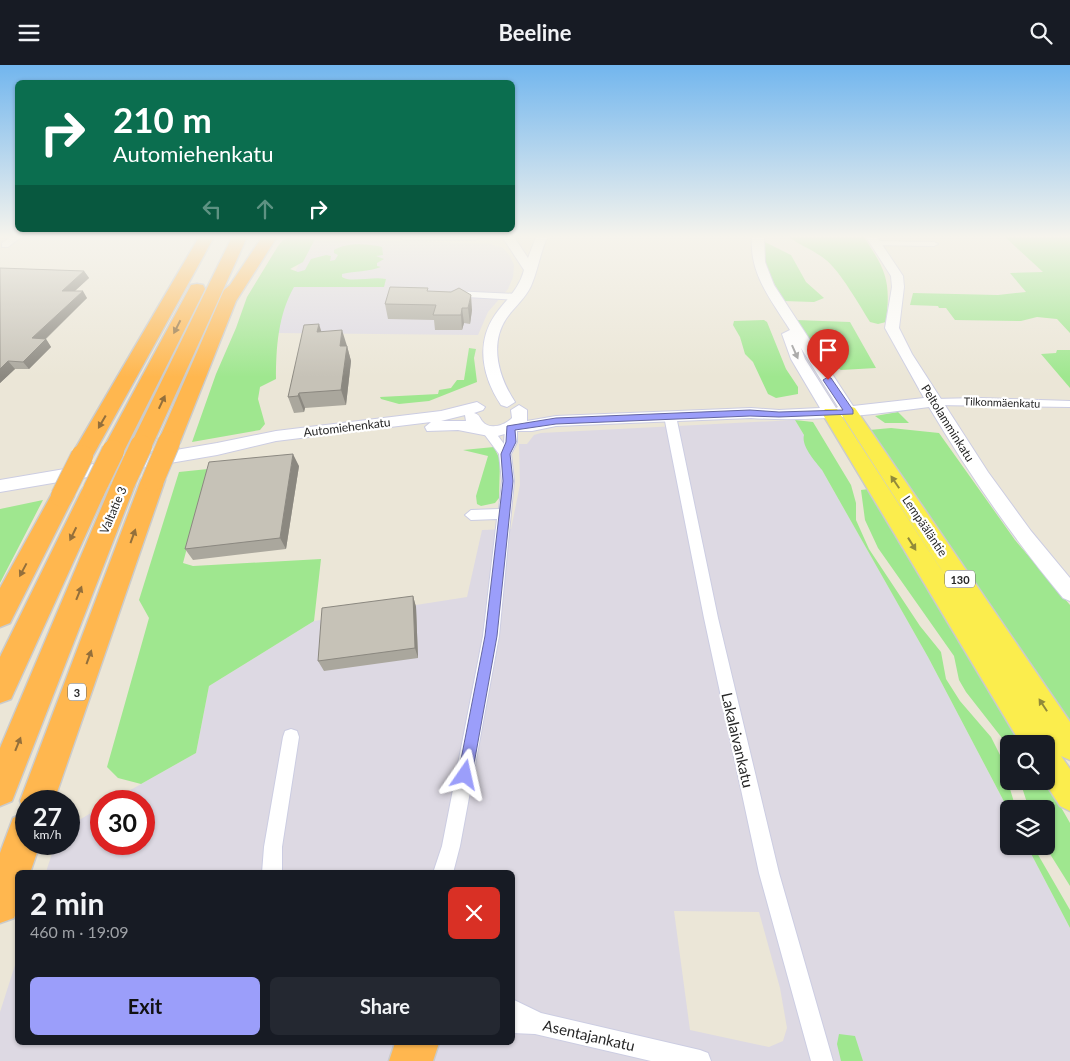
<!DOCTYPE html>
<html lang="en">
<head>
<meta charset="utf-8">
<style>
  :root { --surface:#171b24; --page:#242831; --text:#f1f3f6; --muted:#9ea1a6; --accent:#9b9efa }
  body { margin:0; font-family:Lato,sans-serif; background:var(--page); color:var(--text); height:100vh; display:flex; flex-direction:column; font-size:19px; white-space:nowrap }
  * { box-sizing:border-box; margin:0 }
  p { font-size:16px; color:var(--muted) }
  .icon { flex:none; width:28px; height:28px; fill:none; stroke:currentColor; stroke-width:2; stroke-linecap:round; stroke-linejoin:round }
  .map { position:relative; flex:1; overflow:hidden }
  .panel { position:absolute; left:15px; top:805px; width:500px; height:175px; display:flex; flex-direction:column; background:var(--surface); border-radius:8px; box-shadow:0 1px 4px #0004 }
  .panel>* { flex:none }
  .banner { position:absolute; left:15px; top:15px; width:500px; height:152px; border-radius:8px; box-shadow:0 1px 4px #0004; background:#0b6e4f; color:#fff; overflow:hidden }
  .buttons { position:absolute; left:1000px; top:670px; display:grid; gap:10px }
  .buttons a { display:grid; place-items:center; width:55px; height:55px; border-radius:8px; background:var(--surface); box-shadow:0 1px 4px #0004; font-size:25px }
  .speed { position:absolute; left:15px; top:725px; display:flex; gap:10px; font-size:25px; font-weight:700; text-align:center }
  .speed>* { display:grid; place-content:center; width:65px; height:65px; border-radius:50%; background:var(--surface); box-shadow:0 1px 4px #0004; line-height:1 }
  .speed small { font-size:12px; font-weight:400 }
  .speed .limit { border:8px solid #d22; background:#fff; color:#111 }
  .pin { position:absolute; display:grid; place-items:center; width:42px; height:42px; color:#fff; margin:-51px -21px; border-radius:50% 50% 50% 0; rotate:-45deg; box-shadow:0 0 5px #0007 }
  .pin .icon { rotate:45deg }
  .me { position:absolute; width:55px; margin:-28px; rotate:11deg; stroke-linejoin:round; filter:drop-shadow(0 0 4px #0008) }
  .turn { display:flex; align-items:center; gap:18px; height:105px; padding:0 15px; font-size:22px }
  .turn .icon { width:65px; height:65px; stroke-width:2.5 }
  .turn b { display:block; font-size:35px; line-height:42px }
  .lanes { display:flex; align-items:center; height:48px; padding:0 15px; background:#0003; justify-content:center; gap:25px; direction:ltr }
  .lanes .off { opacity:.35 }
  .round { display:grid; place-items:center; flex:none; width:52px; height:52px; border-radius:8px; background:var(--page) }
  .headline { display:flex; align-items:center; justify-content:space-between; height:85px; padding:0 15px }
  h1 { font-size:30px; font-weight:700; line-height:38px }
  .primary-button { display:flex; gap:10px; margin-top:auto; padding:10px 15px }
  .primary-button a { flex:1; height:58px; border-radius:8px; background:var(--accent); color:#111; font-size:20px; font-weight:700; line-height:58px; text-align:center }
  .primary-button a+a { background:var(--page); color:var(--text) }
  header { display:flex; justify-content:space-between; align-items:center; height:65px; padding:0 15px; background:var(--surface); font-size:22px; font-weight:700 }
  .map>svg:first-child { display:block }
  .industrial { fill:#ddd9e3; fill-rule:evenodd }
  .green { fill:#9fe78f }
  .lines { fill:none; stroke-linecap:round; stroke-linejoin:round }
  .street-casing { stroke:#cccde2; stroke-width:2 }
  .secondary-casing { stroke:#cccde2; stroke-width:2 }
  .primary-casing { stroke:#cbcbcb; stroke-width:3 }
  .highway-casing { stroke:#cbcbcb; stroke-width:3 }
  .street { fill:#fff; fill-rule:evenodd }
  .secondary { fill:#fff; fill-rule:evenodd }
  .primary { fill:#fbed4d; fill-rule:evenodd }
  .highway { fill:#ffb74f; fill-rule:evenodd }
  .highway-bridge-casing { stroke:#cbcbcb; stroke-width:24; stroke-linecap:butt }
  .highway-bridge { stroke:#ffb74f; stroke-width:22 }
  .wall { fill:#aaa79d }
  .shaded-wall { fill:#8b8880 }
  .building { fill:#c6c2b7; stroke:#8b8880 }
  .oneway { fill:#936f3b }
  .oneway2 { fill:#9e9e9e }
  .oneway3 { fill:#918a3a }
  .route { fill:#9b9efa; stroke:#6567a2 }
  .labels { text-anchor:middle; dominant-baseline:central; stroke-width:4.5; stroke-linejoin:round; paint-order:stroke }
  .far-street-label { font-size:11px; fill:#272727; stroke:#fff }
  .shield { fill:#fff; stroke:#686868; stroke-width:1 }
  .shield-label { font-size:11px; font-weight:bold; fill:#272727 }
  .street-label { font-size:12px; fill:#272727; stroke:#fff }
  .near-street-label { font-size:15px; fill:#272727; stroke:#fff }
</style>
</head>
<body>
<header><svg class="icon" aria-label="menu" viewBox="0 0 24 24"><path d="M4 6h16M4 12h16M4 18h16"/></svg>Beeline<svg class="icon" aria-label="search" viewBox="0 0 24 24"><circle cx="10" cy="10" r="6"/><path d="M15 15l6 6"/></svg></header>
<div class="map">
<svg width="1070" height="996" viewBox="0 0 1070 996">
  <rect width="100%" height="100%" fill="#ebe6d7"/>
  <path class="industrial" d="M 313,172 L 491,179 L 503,183 L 510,191 L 514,200 L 513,212 L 508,224 L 488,247 L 478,270 L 277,268 L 283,230 Z
    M 795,355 L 804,370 L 807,383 L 822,405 L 928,592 L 1009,746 L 1009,781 L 1027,781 L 1070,863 L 1070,996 L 0,996 L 0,947 L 17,894 L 18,978 L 512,978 L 512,808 L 46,807 L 55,779 L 69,779 L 69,761 L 101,742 L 101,779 L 144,779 L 144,736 L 111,736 L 196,688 L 209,621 L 314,556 L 467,532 L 482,465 L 511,464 L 520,420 L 519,379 L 527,379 L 534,370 L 541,368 ZM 674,846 L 759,847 L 780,923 L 787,963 L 783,976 L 769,982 L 690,965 Z"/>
  <path class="green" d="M 789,172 L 864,172 C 886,206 891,215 886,257 L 878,259 L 870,257 C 860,241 840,206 826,195 C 814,185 801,181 789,172 Z
    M 1005,172 L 1070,172 L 1070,268 L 1057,254 L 1037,252 L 1021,256 L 955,255 L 946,243 L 939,243 L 938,241 L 910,240 L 913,228 L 998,230 L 1026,227 L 1010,208 L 1043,207 Z
    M 288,173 L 315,174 L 303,197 L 290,204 L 298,207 L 305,205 L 311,194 L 326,190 L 331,191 L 330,196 L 335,195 L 338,190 L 334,188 L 334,185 C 348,177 367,179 382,182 L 383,190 L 376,191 L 384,194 L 377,198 L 377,201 L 381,202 C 368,207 355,206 342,209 L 342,212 C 350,218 373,211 386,214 L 384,222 L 294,222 C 278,250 276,283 276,314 L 260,322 L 258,334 L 265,359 L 260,365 L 192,377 L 216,309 L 236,263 L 247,232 L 278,181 L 283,175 Z
    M 763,176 L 791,190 L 806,217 L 824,233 L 814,237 L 783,236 L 764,198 Z
    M 764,255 L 767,257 L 786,304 L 798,322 L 798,329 L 776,333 L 768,329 L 753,297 L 745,289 L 740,272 L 733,260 L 734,256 Z
    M 796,255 L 850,257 L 876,303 L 841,305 L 823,294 Z
    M 469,283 L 476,284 L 474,293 L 477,317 L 429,336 L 399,339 L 381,334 L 380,332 L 438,329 L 439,325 L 451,323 L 457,315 L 464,315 Z
    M 1057,285 L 1070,285 L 1070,323 L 1041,289 L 1056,288 Z
    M 898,347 L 909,358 L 885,358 L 875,351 Z
    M 795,355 L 813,357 L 851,420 L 856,438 L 856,455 L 869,484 L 920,561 L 941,587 L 946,614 L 960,636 L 991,672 L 1000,690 L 1016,744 L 1009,744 L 1009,746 L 928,592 L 822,405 C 815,396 801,381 804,370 Z
    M 891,363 L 939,368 L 1015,475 L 1070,540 L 1070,666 L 869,365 Z
    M 494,382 L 500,395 L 499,433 L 495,438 L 481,441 L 477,439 L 476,431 L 488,391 L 463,385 Z
    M 208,404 L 183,498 L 193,501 L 321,494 L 314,556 L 209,621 L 196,688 L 141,719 L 118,713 L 107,702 L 149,553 L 139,535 L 179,407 Z
    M 869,424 L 1024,679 L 1009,679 L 1009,682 L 966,627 L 959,615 L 954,591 L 878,483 L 865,455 L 861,425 Z
    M 43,435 L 0,518 L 0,444 Z
    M 1020,716 L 1046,716 L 1070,758 L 1070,821 L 1045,781 L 1046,744 L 1029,744 Z
    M 1027,781 L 1033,781 L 1070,845 L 1070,863 Z
    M 839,969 L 855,971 L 863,996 L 841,996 L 837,979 Z"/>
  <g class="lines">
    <g class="street-casing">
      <path id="street" d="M 11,172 L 21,172 L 8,182 L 2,182 L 2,178 Z
        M 876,176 L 934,177 L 938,179 L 934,181 L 873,180 L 873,176 Z
        M 453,226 L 518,229 L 522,232 L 518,235 L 450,231 L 450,227 Z
        M 979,333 L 1070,336 L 1070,342 L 934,340 L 929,337 L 934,334 Z
        M 670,348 L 676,351 L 718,553 L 779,808 L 833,996 L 811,996 L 759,808 L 704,553 L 664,351 Z
        M 511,359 L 517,363 L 517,377 L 511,389 L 514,416 L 499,571 L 460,781 L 453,808 L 433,808 L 442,781 L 483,571 L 497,454 L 471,455 L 465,450 L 471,445 L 499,444 L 502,416 L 499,389 L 482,366 L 484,363 L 492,363 L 504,379 L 505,363 Z
        M 291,664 L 297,666 L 299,672 L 282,782 L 282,808 L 262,808 L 264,782 L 283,672 L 285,666 Z
        M 512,934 L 541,948 L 700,985 L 708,988 L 711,996 L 651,996 L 535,969 L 512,968 Z"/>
    </g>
    <g class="secondary-casing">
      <path id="secondary" d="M 399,172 L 481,172 L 476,175 L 404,175 Z
        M 514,172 L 528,193 L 536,172 L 547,173 C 540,188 538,205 531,221 C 525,234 514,242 506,254 C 489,280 499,313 515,337 L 507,342 L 501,340 C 483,313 475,279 495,250 C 506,234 519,225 524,205 L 503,173 Z
        M 752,172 L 764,172 L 765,197 L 774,220 L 853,341 L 924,333 L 885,263 L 892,222 L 891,211 L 866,172 L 877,172 L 903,211 L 904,222 L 899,263 L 912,289 L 988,407 L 1031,466 L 1070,513 L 1070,536 L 1063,533 C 1013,473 969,409 929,342 C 870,350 811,357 751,353 L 556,361 L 532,366 L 515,366 L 494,372 L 458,365 L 427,366 L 425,362 L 431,357 L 276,376 L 217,390 L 0,427 L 0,415 L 217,378 L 276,366 L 441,346 L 477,337 L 485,342 L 483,345 L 474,348 C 480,350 479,352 482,356 C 490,366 505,360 512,353 L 511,345 L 519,340 L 527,345 L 527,356 L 556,351 L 751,343 L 779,345 L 820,343 L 791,294 L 782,269 L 790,265 C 772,236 749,209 752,172 ZM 801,283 L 838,342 L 836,343 L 805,294 ZM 465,350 L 466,356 L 440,356 L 441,356 Z"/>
    </g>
    <g class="primary-casing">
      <path id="primary" d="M 849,341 L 855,343 L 1070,657 L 1070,695 L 1061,691 L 1070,704 L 1070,746 L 1060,741 L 1044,716 L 1046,716 L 1046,679 L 1021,679 L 822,348 L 825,344 L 837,344 L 959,532 L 840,347 L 843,343 ZM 1048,672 L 1055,683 L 1050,681 Z"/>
    </g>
    <g class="highway-casing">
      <path id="highway" d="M 199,172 L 214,172 L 90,396 L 82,399 L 74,396 L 71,391 Z
        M 232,172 L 247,172 L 152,381 L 149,386 L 141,388 L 133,386 L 130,381 Z
        M 262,172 L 277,172 L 236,236 L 180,377 L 177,382 L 169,384 L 161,382 L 158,377 L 224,225 L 230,220 Z
        M 197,219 L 203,220 L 205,224 L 124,386 L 121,391 L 113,393 L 105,391 L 102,386 L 189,224 L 191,220 Z
        M 153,407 L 161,409 L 165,415 L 54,736 L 26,736 L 26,779 L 40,779 L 30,808 L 18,808 L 18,843 L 14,853 L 0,858 L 0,788 L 13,753 L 25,748 L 20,736 L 141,415 L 145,409 Z
        M 123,412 L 131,414 L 135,420 L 12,736 L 0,741 L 0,683 L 111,420 L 115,414 Z
        M 94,417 L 102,419 L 106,425 L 11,634 L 0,638 L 0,592 L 82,425 L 86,419 Z
        M 62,422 L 70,425 L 74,431 L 10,558 L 0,562 L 0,523 L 54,425 Z
        M 395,978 L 439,978 L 433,996 L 389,996 Z"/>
    </g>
    <use href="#street" class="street"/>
    <use href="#secondary" class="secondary"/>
    <use href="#primary" class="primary"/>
    <use href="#highway" class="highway"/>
    <g class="highway-bridge-casing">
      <path id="highway-bridge" d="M 153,415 L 169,377
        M 123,420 L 141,381
        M 94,425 L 113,386
        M 62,431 L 82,391"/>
    </g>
    <use href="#highway-bridge" class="highway-bridge"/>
  </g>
  <path class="wall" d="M 0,203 L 84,206 L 89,213 L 75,226 L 87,233 L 46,274 L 51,282 L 29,304 L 15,304 L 0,318 Z
    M 428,226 L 472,245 L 470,259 L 464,258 L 462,265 L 435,265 L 434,255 L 388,254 L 385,239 Z
    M 321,267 L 347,281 L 351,296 L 346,340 L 305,343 L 304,347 L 294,348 L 288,332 Z
    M 299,401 L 286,484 L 193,495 L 185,484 Z
    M 413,531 L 416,542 L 418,593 L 324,606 L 318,596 Z"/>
  <path class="shaded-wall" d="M 84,206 L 89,213 L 67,233 L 62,226 Z
    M 83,226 L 87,233 L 38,281 L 32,273 Z
    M 471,230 L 472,245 L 470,259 L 468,243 Z
    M 462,243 L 464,258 L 462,265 L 461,250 Z
    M 319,259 L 324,275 L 317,267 Z
    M 342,265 L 347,281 L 340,281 Z
    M 46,274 L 51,282 L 29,304 L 23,297 Z
    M 347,281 L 351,296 L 346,340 L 341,325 Z
    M 8,296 L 15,304 L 0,318 L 0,304 Z
    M 299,328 L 305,343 L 304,347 L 298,331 Z
    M 293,389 L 299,401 L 286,484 L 280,473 Z
    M 413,531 L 416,542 L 418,593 L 415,583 Z"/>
  <path class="building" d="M 0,203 L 84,206 L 62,226 L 83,226 L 32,273 L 46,274 L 23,297 L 8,296 L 0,304 Z
    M 390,222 L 428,223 L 427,226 L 451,227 L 459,223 L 471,230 L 468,243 L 462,243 L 461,250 L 433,250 L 436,240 L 385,239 Z
    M 319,259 L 317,267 L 342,265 L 340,281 L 347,281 L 341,325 L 299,328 L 298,331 L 288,332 L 304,260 Z
    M 293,389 L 280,473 L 185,484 L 209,397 Z
    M 413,531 L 415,583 L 318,596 L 322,543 Z"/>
  <defs><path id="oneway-solid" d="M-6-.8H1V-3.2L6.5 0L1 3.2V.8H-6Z" transform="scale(1.25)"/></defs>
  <g class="oneway">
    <use href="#oneway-solid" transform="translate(177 262) rotate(117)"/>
    <use href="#oneway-solid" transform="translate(162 337) rotate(-65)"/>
    <use href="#oneway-solid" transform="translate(102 357) rotate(120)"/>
    <use href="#oneway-solid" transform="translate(73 469) rotate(116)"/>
    <use href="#oneway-solid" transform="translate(133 471) rotate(-70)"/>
    <use href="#oneway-solid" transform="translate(23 505) rotate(118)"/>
    <use href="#oneway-solid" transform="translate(79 528) rotate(-68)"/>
    <use href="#oneway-solid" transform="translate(89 592) rotate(-70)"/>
    <use href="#oneway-solid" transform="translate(18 679) rotate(-68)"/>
  </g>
  <use class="oneway2" href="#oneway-solid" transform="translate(795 287) rotate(66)"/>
  <g class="oneway3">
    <use href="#oneway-solid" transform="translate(895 417) rotate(-124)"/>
    <use href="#oneway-solid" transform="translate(912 479) rotate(58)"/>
    <use href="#oneway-solid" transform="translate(1043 640) rotate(-123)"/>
  </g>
  <linearGradient id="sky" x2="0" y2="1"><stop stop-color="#72b6ee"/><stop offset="0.55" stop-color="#f6f4ed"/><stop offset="1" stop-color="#f6f4ed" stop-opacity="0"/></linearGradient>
  <rect width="1070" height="312" fill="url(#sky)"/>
  <path class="route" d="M 828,312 L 831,313 L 853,345 L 853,349 L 779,352 L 750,351 L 556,359 L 515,365 L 516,377 L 510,389 L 513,416 L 497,571 L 472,710 L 470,715 L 465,717 L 460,715 L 458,710 L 485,571 L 503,416 L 501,389 L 506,377 L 507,361 L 556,353 L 750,345 L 779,347 L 843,345 L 823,315 Z"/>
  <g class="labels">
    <g class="far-street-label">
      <text transform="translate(1002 337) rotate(2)">Tilkonmäenkatu</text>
    </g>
    <g class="shield">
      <rect x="945" y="505.5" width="30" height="17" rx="4"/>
      <rect x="68" y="618.5" width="18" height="17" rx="4"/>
    </g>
    <g class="shield-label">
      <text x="960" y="514">130</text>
      <text x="77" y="627">3</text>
    </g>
    <g class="street-label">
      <text transform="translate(948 358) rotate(58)">Peltolamminkatu</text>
      <text transform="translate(347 362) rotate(-7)">Automiehenkatu</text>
      <text transform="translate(113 445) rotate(-67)">Valtatie 3</text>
      <text transform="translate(925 461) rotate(56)">Lempääläntie</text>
    </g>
    <g class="near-street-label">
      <text transform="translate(738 675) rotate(77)">Lakalaivankatu</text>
      <text transform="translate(589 970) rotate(13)">Asentajankatu</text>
    </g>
  </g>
</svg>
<div class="buttons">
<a><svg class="icon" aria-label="search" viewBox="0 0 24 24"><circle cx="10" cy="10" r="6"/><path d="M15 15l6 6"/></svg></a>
<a><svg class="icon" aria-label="layers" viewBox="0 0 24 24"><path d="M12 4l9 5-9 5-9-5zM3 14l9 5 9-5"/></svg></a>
</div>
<div class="speed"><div>27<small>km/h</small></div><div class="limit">30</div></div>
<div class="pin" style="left:828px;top:315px;background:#d93025"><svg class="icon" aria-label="arrive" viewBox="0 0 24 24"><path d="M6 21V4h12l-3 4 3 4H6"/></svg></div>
<svg class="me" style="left:465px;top:710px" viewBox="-20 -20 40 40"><path d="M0-17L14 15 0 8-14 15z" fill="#9b9efa" stroke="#fff" stroke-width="4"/></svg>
<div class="banner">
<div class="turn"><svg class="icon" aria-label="right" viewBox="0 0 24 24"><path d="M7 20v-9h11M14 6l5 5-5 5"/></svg><div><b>210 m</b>Automiehenkatu</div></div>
<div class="lanes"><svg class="icon off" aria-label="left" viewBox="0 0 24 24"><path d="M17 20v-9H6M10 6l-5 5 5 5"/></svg><svg class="icon off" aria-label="ahead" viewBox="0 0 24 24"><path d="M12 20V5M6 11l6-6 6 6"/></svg><svg class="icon" aria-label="right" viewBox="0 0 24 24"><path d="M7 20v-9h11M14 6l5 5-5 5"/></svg></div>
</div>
<section class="panel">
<div class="headline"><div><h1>2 min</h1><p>460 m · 19:09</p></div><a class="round" style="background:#d93025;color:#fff"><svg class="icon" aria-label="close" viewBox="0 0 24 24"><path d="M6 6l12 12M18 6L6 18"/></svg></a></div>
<div class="primary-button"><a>Exit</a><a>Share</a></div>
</section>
</div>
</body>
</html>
